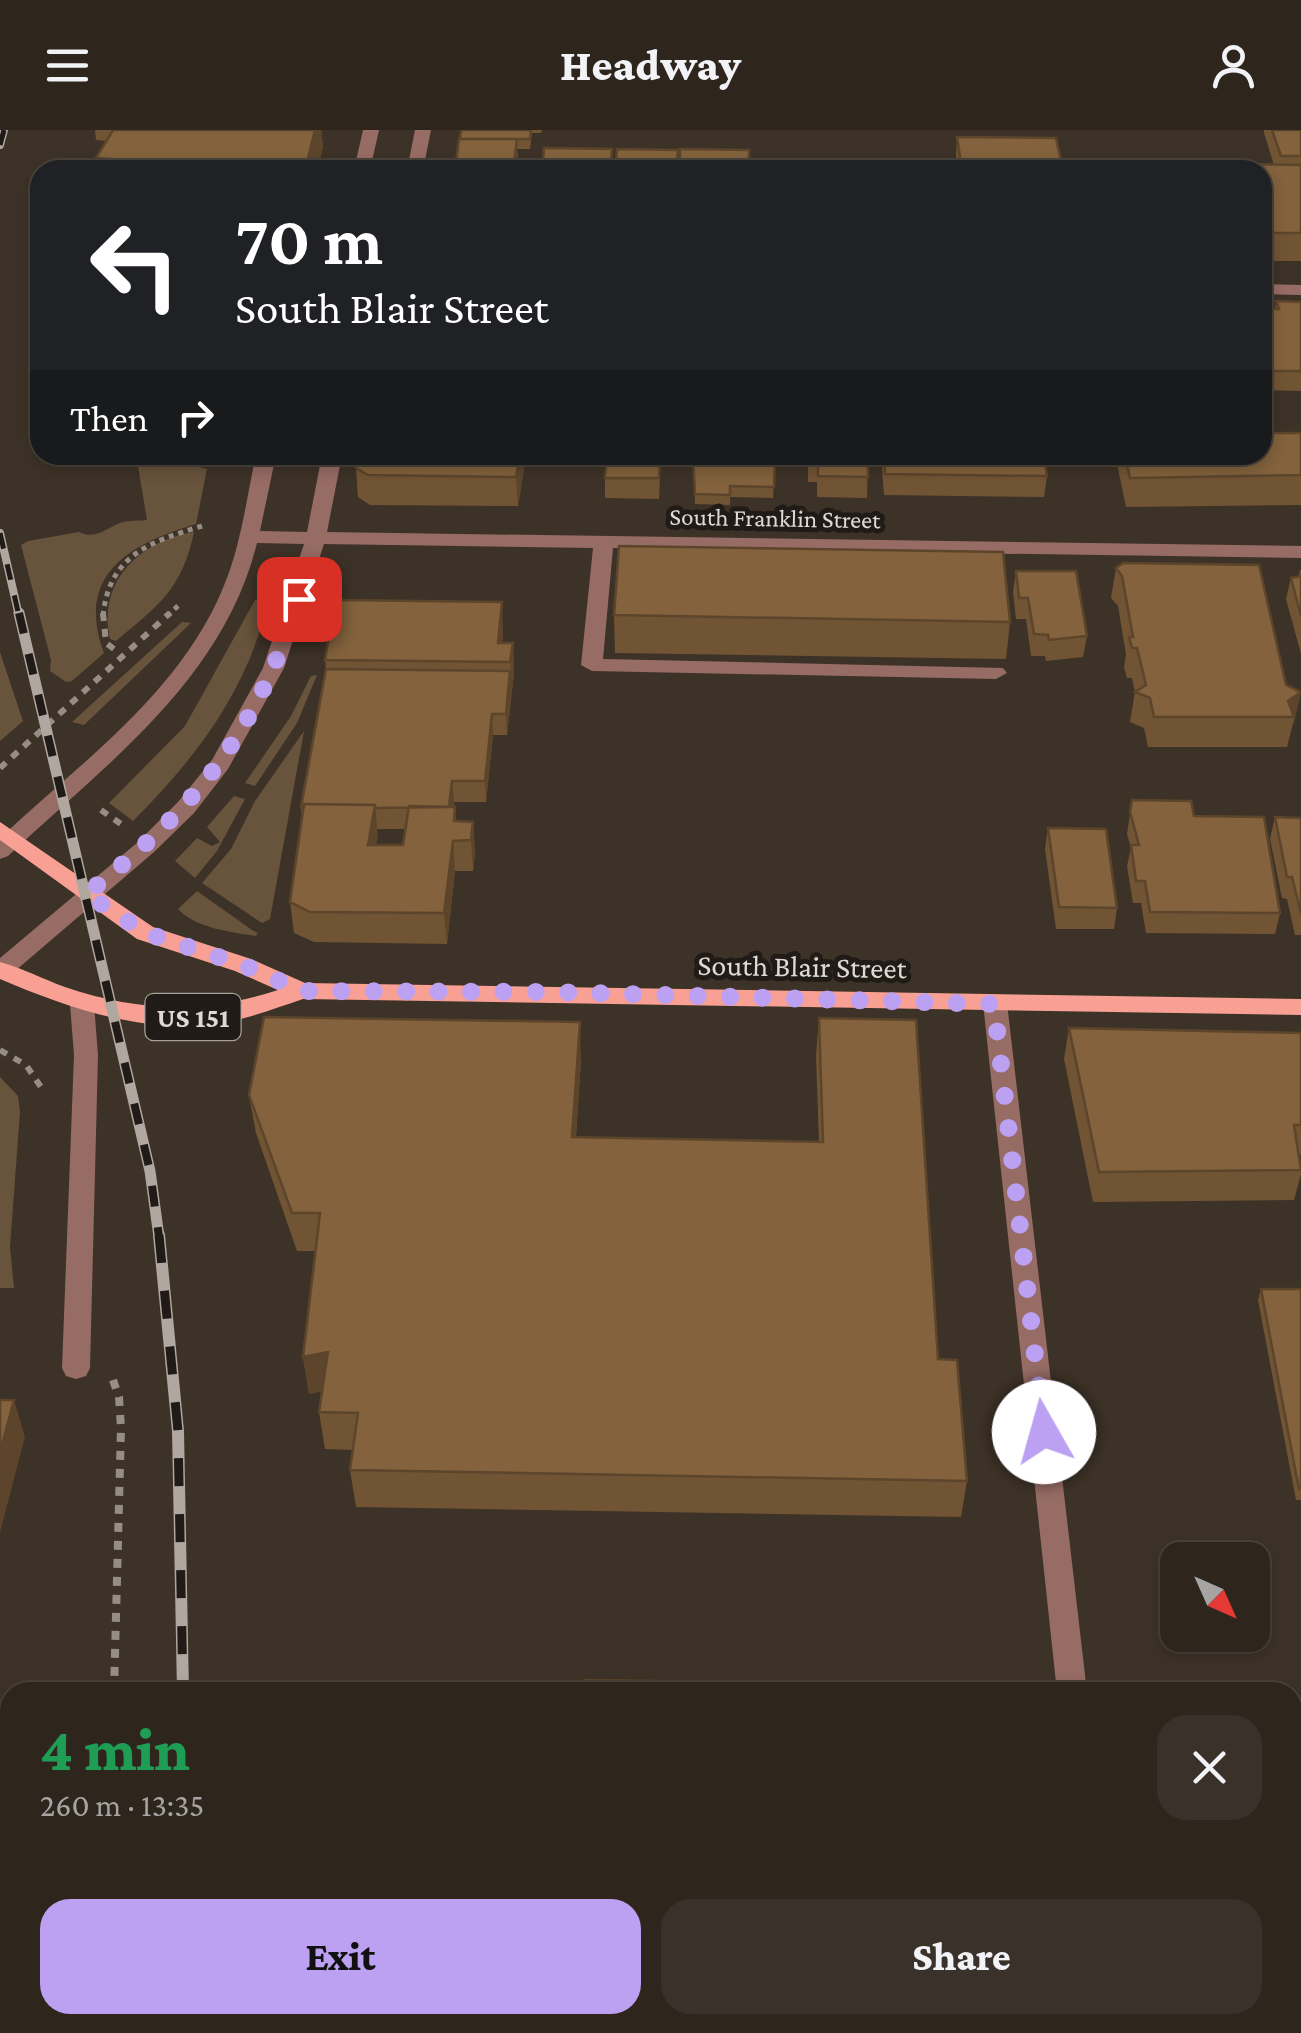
<!DOCTYPE html>
<html lang="en">
<head>
<meta charset="utf-8">
<style>
  :root { --surface:#2e261d; --page:#3a322a; --text:#f1f3f6; --muted:#a7a5a4; --line:#49433b; --accent:#bca0f2 }
  body { margin:0; font-family:"Crimson Pro",serif; background:var(--page); color:var(--text); height:100vh; display:flex; flex-direction:column; font-size:38px; white-space:nowrap }
  * { box-sizing:border-box; margin:0 }
  p { font-size:32px; color:var(--muted) }
  .icon { flex:none; width:55px; height:55px; fill:none; stroke:currentColor; stroke-width:2; stroke-linecap:round; stroke-linejoin:round }
  .map { position:relative; flex:1; overflow:hidden }
  .drawer { position:absolute; left:0px; top:1552px; width:1302px; height:352px; display:flex; flex-direction:column; background:var(--surface); border-radius:30px 30px 0 0; box-shadow:0 5px 15px #0003,0 0 0 2px var(--line) }
  .drawer>* { flex:none }
  .top-card { position:absolute; left:30px; top:30px; width:1242px; height:305px; border-radius:30px; box-shadow:0 5px 15px #0003,0 0 0 2px var(--line); background:#202124; color:#fff; overflow:hidden }
  .needle { width:65px; rotate:135deg }
  .buttons { position:absolute; left:1160px; top:1412px; display:grid; gap:20px }
  .buttons a { display:grid; place-items:center; width:110px; height:110px; border-radius:20px; background:var(--surface); box-shadow:0 5px 15px #0003,0 0 0 2px var(--line); font-size:50px }
  .pin { position:absolute; display:grid; place-items:center; width:85px; height:85px; color:#fff; margin:-42px; border-radius:20px; box-shadow:0 5px 15px #0006 }
  .me { position:absolute; width:110px; margin:-55px; rotate:353deg; stroke-linejoin:round; filter:drop-shadow(0 0 8px #0008) }
  .turn { display:flex; align-items:center; gap:35px; height:210px; padding:0 40px; font-size:45px }
  .turn .icon { width:130px; height:130px; stroke-width:2.5 }
  .turn b { display:block; font-size:70px; line-height:85px }
  .then { display:flex; align-items:center; height:95px; padding:0 40px; background:#0003; gap:20px; font-size:38px }
  .round { display:grid; place-items:center; flex:none; width:105px; height:105px; border-radius:30px; background:var(--page) }
  .headline { display:flex; align-items:center; justify-content:space-between; height:170px; padding:0 40px }
  h1 { font-size:60px; font-weight:800; line-height:75px; color:#1e9e55 }
  .cta { display:flex; gap:20px; margin-top:auto; padding:20px 40px }
  .cta a { flex:1; height:115px; border-radius:30px; background:var(--accent); color:#111; font-size:40px; font-weight:800; line-height:115px; text-align:center }
  .cta a+a { background:var(--page); color:var(--text) }
  header { display:flex; justify-content:space-between; align-items:center; height:130px; padding:0 40px; background:var(--surface); font-size:45px; font-weight:800 }
  .map>svg:first-child { display:block }
  .green { fill:#68533c }
  .lines { fill:none; stroke-linecap:round; stroke-linejoin:round }
  .path-far2 { stroke:#968d84; stroke-width:5; stroke-dasharray:5 5; stroke-linecap:butt }
  .path-far1 { stroke:#968d84; stroke-width:6; stroke-dasharray:8 8; stroke-linecap:butt }
  .path { stroke:#968d84; stroke-width:8; stroke-dasharray:9 9; stroke-linecap:butt }
  .minor { fill:#976c65; fill-rule:evenodd }
  .major { fill:#f9a094; fill-rule:evenodd }
  .rail-far2-casing { stroke:#b0a8a0; stroke-width:8 }
  .rail-far1-casing { stroke:#b0a8a0; stroke-width:11 }
  .rail-casing { stroke:#b0a8a0; stroke-width:12 }
  .rail-far2 { stroke:#201b16; stroke-width:5; stroke-dasharray:16; stroke-linecap:butt }
  .rail-far1 { stroke:#201b16; stroke-width:8; stroke-dasharray:21; stroke-linecap:butt }
  .rail { stroke:#201b16; stroke-width:9; stroke-dasharray:28; stroke-linecap:butt }
  .wall { fill:#715434; fill-rule:evenodd }
  .shaded-wall { fill:#5c452b }
  .building { fill:#83623d; stroke:#5c452b; stroke-width:2.5 }
  .route { stroke:#bca0f2; stroke-width:18; stroke-dasharray:0 32.4 }
  .labels { text-anchor:middle; dominant-baseline:central; stroke-width:10; stroke-linejoin:round; paint-order:stroke }
  .far-street-label { font-size:25px; fill:#e0d9d2; stroke:#201b16 }
  .shield { fill:#201b16; stroke:#a6a09a; stroke-width:2.5 }
  .shield-label { font-size:28px; font-weight:bold; fill:#e0d9d2 }
  .street-label { font-size:30px; fill:#e0d9d2; stroke:#201b16 }
</style>
</head>
<body>
<header><svg class="icon" aria-label="menu" viewBox="0 0 24 24"><path d="M4 6h16M4 12h16M4 18h16"/></svg>Headway<svg class="icon" aria-label="person" viewBox="0 0 24 24"><circle cx="12" cy="8" r="4"/><path d="M4 21q1-7 8-7t8 7"/></svg></header>
<div class="map">
<svg width="1301" height="1903" viewBox="0 0 1301 1903">
  <rect width="100%" height="100%" fill="#3d3227"/>
  <path class="green" d="M 155,326 L 207,339 L 196,394 C 129,414 75,445 104,523 L 72,551 L 66,552 L 50,541 L 51,530 L 21,415 L 28,411 L 79,402 C 95,410 105,399 120,393 C 127,390 139,391 147,390 L 137,330 Z
    M 194,402 C 182,459 159,475 116,511 L 110,509 C 97,452 139,411 194,402 Z
    M 255,470 L 268,470 C 249,559 196,628 133,691 L 109,673 L 185,596 Z
    M 182,492 L 191,493 L 84,595 L 72,592 Z
    M 0,522 L 23,591 L 0,611 Z
    M 317,545 L 297,593 L 255,656 L 245,653 L 291,586 L 311,546 Z
    M 304,601 L 270,789 L 262,793 L 202,753 L 231,719 L 255,671 Z
    M 234,666 L 245,669 L 217,721 L 195,748 L 175,731 L 197,708 L 212,716 L 220,712 L 207,697 Z
    M 197,761 L 252,800 L 258,803 L 256,806 C 230,802 196,798 178,779 Z
    M 0,947 L 18,966 L 20,982 L 10,1117 L 14,1158 L 0,1158 Z"/>
  <g class="lines">
    <path class="path-far2" d="M 103,486 C 109,425 150,412 202,396
      M 167,486 L 180,474"/>
    <path class="path-far1" d="M 103,483 L 106,513 L 114,519
      M 0,638 L 170,483
      M 101,680 L 121,694
      M 0,920 L 26,935 L 43,960"/>
    <path class="path" d="M 113,1250 L 119,1267 L 121,1298 L 114,1562
      M 66,1903 L 67,1895"/>
    <path class="minor" d="M 363,0 L 379,0 L 370,40 L 354,40 Z
      M 415,0 L 431,0 L 423,40 L 407,40 Z
      M 1262,154 L 1301,155 L 1301,165 L 1262,164 Z
      M 256,325 L 276,325 L 260,401 L 307,402 L 322,325 L 342,325 L 327,402 L 1301,416 L 1301,428 L 613,418 L 603,529 L 1003,538 L 1007,543 L 996,549 L 592,541 L 581,535 L 593,418 L 324,414 L 284,538 L 228,639 L 194,683 L 154,722 L 8,847 L 0,849 L 0,828 L 138,712 L 178,672 L 212,630 L 263,538 L 304,414 L 257,413 C 223,550 106,634 8,726 L 0,729 L 0,708 C 81,632 179,564 223,458 C 241,416 246,370 256,325 Z
      M 995,865 L 1007,873 L 1087,1562 L 1057,1562 L 983,873 Z
      M 82,866 L 94,874 L 98,925 L 90,1238 L 86,1246 L 76,1249 L 66,1246 L 62,1238 L 74,925 L 70,874 Z
      M 1092,1895 L 1126,1895 L 1127,1903 L 1093,1903 Z"/>
    <path class="major" d="M 0,692 L 153,797 L 251,829 L 305,853 L 1301,869 L 1301,885 L 303,869 C 273,879 243,891 212,894 C 139,903 66,877 0,849 L 0,832 C 22,838 43,849 65,857 C 139,882 204,884 278,860 L 235,841 L 137,809 L 0,710 Z"/>
    <g class="rail-far2-casing">
      <path id="rail-far2" d="M 0,15 L 4,0
        M 0,403 L 19,486"/>
    </g>
    <g class="rail-far1-casing">
      <path id="rail-far1" d="M 19,483 L 150,1041 L 159,1107"/>
    </g>
    <g class="rail-casing">
      <path id="rail" d="M 159,1105 L 178,1301 L 183,1562
        M 154,1903 L 155,1895"/>
    </g>
    <use href="#rail-far2" class="rail-far2"/>
    <use href="#rail-far1" class="rail-far1"/>
    <use href="#rail" class="rail"/>
  </g>
  <path class="wall" d="M 95,0 L 321,0 L 323,17 L 317,40 L 98,40 L 96,28 L 106,11 L 96,10 Z
    M 461,0 L 542,0 L 541,3 L 532,3 L 530,19 L 517,19 L 518,28 Z
    M 1264,0 L 1301,0 L 1301,131 L 1265,131 L 1262,123 L 1262,40 L 1249,40 L 1250,34 L 1274,35 L 1264,3 Z
    M 957,7 L 1061,31 L 1060,40 L 958,40 L 956,26 Z
    M 617,19 L 678,20 L 677,37 L 680,37 L 680,19 L 749,20 L 749,39 L 808,40 L 616,40 Z
    M 612,29 L 611,40 L 543,40 L 543,31 Z
    M 1276,171 L 1301,172 L 1301,261 L 1265,260 L 1262,274 L 1262,179 L 1275,179 Z
    M 1301,303 L 1301,375 L 1126,377 L 1117,334 L 1118,325 L 1262,325 Z
    M 359,325 L 526,325 L 518,376 L 370,375 L 358,367 L 356,338 Z
    M 661,325 L 659,369 L 605,368 L 605,348 Z
    M 693,325 L 775,325 L 773,368 L 730,367 L 730,375 L 695,374 Z
    M 808,325 L 868,325 L 867,368 L 817,367 L 817,352 L 808,352 Z
    M 881,325 L 1044,325 L 1047,346 L 1044,367 L 884,365 Z
    M 1116,438 L 1286,555 L 1301,562 L 1287,617 L 1148,617 L 1144,598 L 1130,592 L 1135,562 L 1132,548 L 1127,548 L 1124,537 L 1126,524 L 1118,476 L 1111,468 Z
    M 1300,440 L 1301,440 L 1301,524 L 1286,469 L 1291,448 L 1299,447 Z
    M 1016,441 L 1087,506 L 1083,527 L 1046,531 L 1045,526 L 1031,526 L 1026,489 L 1016,489 L 1013,462 Z
    M 614,485 L 1010,492 L 1006,529 L 615,523 Z
    M 503,502 L 502,513 L 513,513 L 514,543 L 507,605 L 493,605 L 486,672 L 454,672 L 456,691 L 473,692 L 475,722 L 473,741 L 455,741 L 447,814 L 314,812 L 294,803 L 290,772 L 302,688 L 301,677 L 326,539 L 325,530 ZM 377,699 L 405,699 L 403,715 L 376,715 Z
    M 1132,670 L 1194,686 L 1280,783 L 1275,804 L 1146,803 L 1141,773 L 1133,773 L 1127,736 L 1131,718 L 1127,704 Z
    M 1275,687 L 1301,688 L 1301,805 L 1295,805 L 1287,769 L 1282,768 L 1270,709 Z
    M 1048,698 L 1117,778 L 1114,799 L 1056,799 L 1045,719 Z
    M 819,888 L 938,1229 L 967,1351 L 961,1387 L 356,1377 L 350,1340 L 353,1320 L 325,1319 L 319,1282 L 322,1261 L 309,1264 L 303,1227 L 316,1121 L 297,1121 L 256,1003 L 249,965 L 581,930 L 576,1007 L 819,1012 L 816,926 Z
    M 1069,898 L 1301,903 L 1301,1025 L 1299,1025 L 1301,1044 L 1294,1070 L 1093,1072 L 1064,929 Z
    M 1261,1159 L 1301,1159 L 1301,1370 L 1296,1370 L 1258,1170 Z"/>
  <path class="shaded-wall" d="M 315,0 L 321,0 L 323,17 L 317,40 L 305,40 Z
    M 517,9 L 516,40 L 513,40 Z
    M 520,325 L 526,326 L 518,376 L 516,347 Z
    M 502,472 L 503,502 L 500,532 L 498,513 Z
    M 513,513 L 514,543 L 507,605 L 506,584 Z
    M 1301,562 L 1294,593 L 1293,593 L 1294,587 L 1288,571 Z
    M 492,584 L 493,605 L 486,672 L 485,651 Z
    M 452,651 L 454,672 L 451,700 L 449,679 Z
    M 375,675 L 378,706 L 371,745 L 368,715 Z
    M 473,692 L 475,722 L 473,741 L 471,710 Z
    M 453,711 L 455,741 L 447,814 L 444,783 Z
    M 580,892 L 581,930 L 573,1045 L 572,1007 Z
    M 328,1222 L 333,1259 L 309,1264 L 303,1227 Z
    M 14,1270 L 25,1307 L 0,1402 L 0,1322 Z"/>
  <path class="building" d="M 113,0 L 315,0 L 305,40 L 136,40 L 140,31 L 96,28 Z
    M 461,0 L 531,0 L 530,9 L 460,9 Z
    M 1272,0 L 1301,0 L 1301,26 L 1281,26 Z
    M 957,7 L 1056,8 L 1061,31 L 1001,33 L 1002,40 L 962,40 Z
    M 459,9 L 517,9 L 513,40 L 455,40 Z
    M 544,18 L 612,19 L 611,31 L 543,31 Z
    M 617,19 L 678,20 L 677,32 L 616,31 Z
    M 680,19 L 749,20 L 749,32 L 680,31 Z
    M 1250,34 L 1301,35 L 1301,103 L 1270,103 L 1262,77 L 1262,40 L 1251,40 Z
    M 650,36 L 808,40 L 650,40 Z
    M 1276,171 L 1301,172 L 1301,241 L 1269,241 L 1262,215 L 1262,179 L 1279,179 Z
    M 1262,303 L 1301,303 L 1301,345 L 1130,348 L 1125,325 L 1262,325 Z
    M 359,325 L 520,325 L 516,347 L 368,345 L 356,338 Z
    M 607,325 L 660,325 L 659,348 L 605,348 Z
    M 693,325 L 775,325 L 774,357 L 730,356 L 730,365 L 695,364 Z
    M 809,325 L 868,325 L 868,347 L 818,346 L 818,332 L 809,332 Z
    M 884,325 L 1044,325 L 1047,346 L 885,344 Z
    M 619,416 L 1003,422 L 1010,492 L 614,485 Z
    M 1123,433 L 1259,435 L 1286,555 L 1301,562 L 1288,571 L 1294,587 L 1154,587 L 1150,568 L 1135,562 L 1146,555 L 1137,518 L 1132,518 L 1129,507 L 1133,507 L 1122,446 L 1116,438 Z
    M 1016,441 L 1076,441 L 1087,506 L 1049,510 L 1048,505 L 1034,504 L 1028,468 L 1019,468 Z
    M 1301,446 L 1301,486 L 1291,448 Z
    M 335,470 L 502,472 L 498,513 L 513,513 L 510,532 L 325,530 Z
    M 326,539 L 510,541 L 506,584 L 492,584 L 485,651 L 452,651 L 449,677 L 375,678 L 375,675 L 304,674 L 304,677 L 301,677 Z
    M 1132,670 L 1191,671 L 1194,686 L 1264,687 L 1280,783 L 1150,782 L 1145,751 L 1136,751 L 1131,715 L 1139,715 L 1130,682 Z
    M 304,674 L 375,675 L 368,715 L 403,715 L 409,676 L 455,677 L 454,691 L 473,692 L 471,710 L 453,711 L 444,783 L 310,782 L 290,772 Z
    M 1275,687 L 1301,688 L 1301,783 L 1292,747 L 1287,747 Z
    M 1048,698 L 1106,699 L 1117,778 L 1059,777 Z
    M 264,887 L 580,892 L 572,1007 L 823,1012 L 819,888 L 916,890 L 938,1229 L 957,1230 L 967,1351 L 350,1340 L 358,1283 L 319,1282 L 328,1222 L 303,1227 L 320,1083 L 292,1083 L 249,965 Z
    M 1069,898 L 1301,903 L 1301,995 L 1294,995 L 1301,1040 L 1099,1042 Z
    M 1261,1159 L 1301,1159 L 1301,1359 L 1299,1359 Z
    M 0,1270 L 14,1270 L 0,1322 Z
    M 585,1550 L 882,1554 L 882,1562 L 584,1562 Z
    M 562,1895 L 958,1895 L 958,1903 L 562,1903 Z"/>
  <g class="lines">
    <path class="route" d="M 299,469 C 255,604 197,677 86,764 L 146,803 L 243,835 L 302,861 L 552,862 L 994,874 L 1044,1302"/>
  </g>
  <g class="labels">
    <g class="far-street-label">
      <text transform="translate(775 388) rotate(1)">South Franklin Street</text>
    </g>
    <rect class="shield" x="145.5" y="864" width="95" height="46" rx="8"/>
    <g class="shield-label">
      <text x="193" y="887">US 151</text>
    </g>
    <g class="street-label">
      <text transform="translate(802 836) rotate(1)">South Blair Street</text>
    </g>
  </g>
</svg>
<div class="buttons">
<a><svg class="needle" viewBox="-14 -14 28 28"><path d="M0-13l5 13h-10z" fill="#e53935"/><path d="M0 13l5-13h-10z" fill="#a7a5a4"/></svg></a>
</div>
<div class="pin" style="left:299px;top:469px;background:#d93025"><svg class="icon" aria-label="arrive" viewBox="0 0 24 24"><path d="M6 21V4h12l-3 4 3 4H6"/></svg></div>
<svg class="me" style="left:1044px;top:1302px" viewBox="-20 -20 40 40"><circle r="19" fill="#fff"/><path d="M0-13L10 11 0 6-10 11z" fill="#bca0f2"/></svg>
<div class="top-card">
<div class="turn"><svg class="icon" aria-label="left" viewBox="0 0 24 24"><path d="M17 20v-9H6M10 6l-5 5 5 5"/></svg><div><b>70 m</b>South Blair Street</div></div>
<div class="then">Then<svg class="icon" aria-label="right" viewBox="0 0 24 24"><path d="M7 20v-9h11M14 6l5 5-5 5"/></svg></div>
</div>
<section class="drawer">
<div class="headline"><div><h1>4 min</h1><p>260 m · 13:35</p></div><a class="round"><svg class="icon" aria-label="close" viewBox="0 0 24 24"><path d="M6 6l12 12M18 6L6 18"/></svg></a></div>
<div class="cta"><a>Exit</a><a>Share</a></div>
</section>
</div>
</body>
</html>
